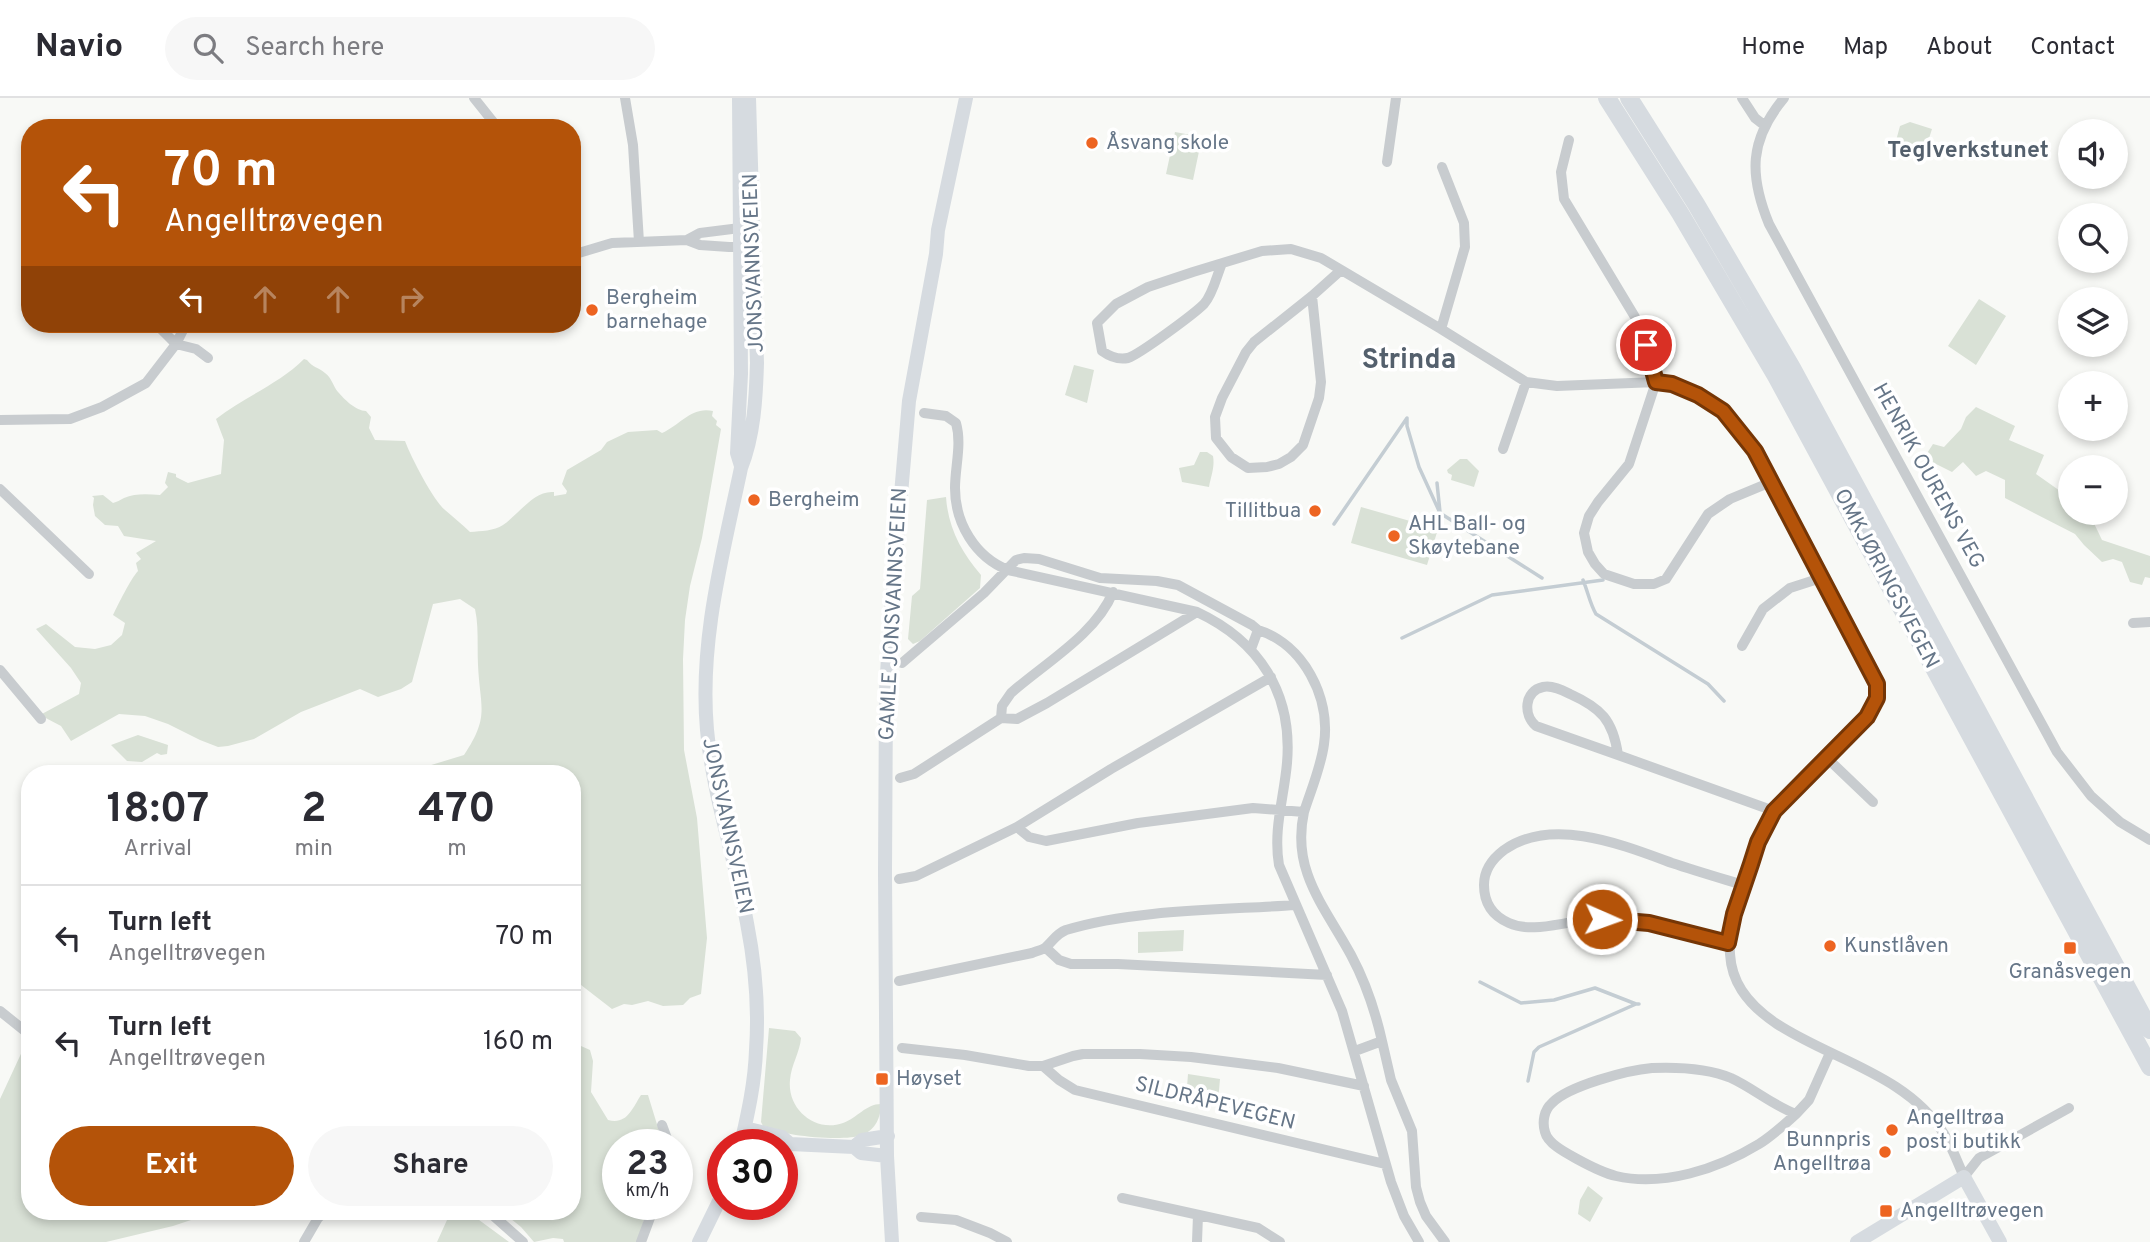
<!DOCTYPE html>
<html lang="en">
<head>
<meta charset="utf-8">
<style>
  :root { --surface:#fff; --page:#f7f7f7; --text:#2b2b33; --muted:#7c7c81; --line:#e1e1e2; --accent:#b45309 }
  body { margin:0; font-family:Overpass,sans-serif; background:var(--page); color:var(--text); height:100vh; display:flex; flex-direction:column; font-size:26px; white-space:nowrap }
  * { box-sizing:border-box; margin:0 }
  p { font-size:23px; color:var(--muted) }
  .icon { flex:none; width:38px; height:38px; fill:none; stroke:currentColor; stroke-width:2; stroke-linecap:round; stroke-linejoin:round }
  .map { position:relative; flex:1; overflow:hidden }
  .side { position:absolute; left:21px; top:667px; width:560px; height:455px; display:flex; flex-direction:column; background:var(--surface); border-radius:28px; box-shadow:0 4px 10px #0003 }
  .side>* { flex:none }
  .hud { position:absolute; left:21px; top:21px; width:560px; height:214px; border-radius:28px; box-shadow:0 4px 10px #0003; background:#b45309; color:#fff; overflow:hidden }
  .fabs { position:absolute; left:2058px; top:21px; display:grid; gap:14px }
  .fabs a { display:grid; place-items:center; width:70px; height:70px; border-radius:50%; background:var(--surface); box-shadow:0 4px 10px #0003; font-size:35px }
  .speed { position:absolute; left:602px; top:1031px; display:flex; gap:14px; font-size:35px; font-weight:700; text-align:center }
  .speed>* { display:grid; place-content:center; width:91px; height:91px; border-radius:50%; background:var(--surface); box-shadow:0 4px 10px #0003; line-height:1 }
  .speed small { font-size:18px; font-weight:400 }
  .speed .limit { border:10px solid #d22; background:#fff; color:#111 }
  .pin { position:absolute; display:grid; place-items:center; width:60px; height:60px; color:#fff; margin:-30px; border:4px solid #fff; border-radius:50%; box-shadow:0 2px 7px #0007 }
  .me { position:absolute; width:77px; margin:-38px; rotate:92deg; stroke-linejoin:round; filter:drop-shadow(0 0 5px #0008) }
  .turn { display:flex; align-items:center; gap:24px; height:147px; padding:0 28px; font-size:32px }
  .turn .icon { width:91px; height:91px; stroke-width:2.5 }
  .turn b { display:block; font-size:49px; line-height:60px }
  .lanes { display:flex; align-items:center; height:66px; padding:0 28px; background:#0003; justify-content:center; gap:35px; direction:ltr }
  .lanes .off { opacity:.35 }
  .eta { display:flex; justify-content:space-evenly; align-items:center; height:119px; text-align:center }
  .eta b { font-size:42px; font-weight:700; line-height:49px }
  .action { display:flex; gap:14px; margin-top:auto; padding:14px 28px }
  .action a { flex:1; height:80px; border-radius:42px; background:var(--accent); color:#fff; font-size:28px; font-weight:700; line-height:80px; text-align:center }
  .action a+a { background:var(--page); color:var(--text) }
  ul { padding:0; list-style:none }
  li { display:flex; align-items:center; gap:21px; height:105px; padding:0 28px; border-top:2px solid var(--line) }
  li div { flex:1 }
  li b { display:block; font-size:26px }
  li em { font-style:normal }
  header { display:flex; align-items:center; gap:42px; box-sizing:border-box; height:98px; padding:0 35px; background:var(--surface); border-bottom:2px solid var(--line) }
  header strong { font-size:33px }
  nav { display:flex; gap:38px; margin-inline-start:auto; font-size:24px }
  .search { width:490px; height:63px; background:var(--page); display:flex; align-items:center; gap:18px; box-sizing:border-box; padding:0 24px; border-radius:38px; color:var(--muted); font-size:26px }
  .map>svg:first-child { display:block }
  .green { fill:#d9e1d6 }
  .lines { fill:none; stroke-linecap:round; stroke-linejoin:round }
  .stream { stroke:#c4cdd3; stroke-width:3.5 }
  .street { stroke:#c8cccf; stroke-width:10 }
  .secondary { stroke:#d6dbe0; stroke-width:14 }
  .highway { stroke:#d6dbe0; stroke-width:18 }
  .route-casing { stroke:#753606; stroke-width:18 }
  .route { stroke:#b45309; stroke-width:12 }
  .poi-dot { fill:#ed6421; stroke:#fff; stroke-width:2.5 }
  .labels { text-anchor:middle; dominant-baseline:central; stroke-width:7; stroke-linejoin:round; paint-order:stroke }
  .poi-label { font-size:21px; fill:#667688; stroke:#fff; text-anchor:start }
  .street-label { font-size:21px; fill:#667688; stroke:#fff }
  .neighbourhood-label { font-size:23px; font-weight:bold; fill:#54606d; stroke:#fff }
  .district-label { font-size:28px; font-weight:bold; fill:#54606d; stroke:#fff }
</style>
</head>
<body>
<header>
<strong>Navio</strong>
<div class="search"><svg class="icon" aria-label="search" viewBox="0 0 24 24"><circle cx="10" cy="10" r="6"/><path d="M15 15l6 6"/></svg>Search here</div>
<nav><a>Home</a><a>Map</a><a>About</a><a>Contact</a></nav>
</header>
<div class="map">
<svg width="2150" height="1144" viewBox="0 0 2150 1144">
  <rect width="100%" height="100%" fill="#f8f9f6"/>
  <path class="green" d="M 1910,24 L 1932,31 L 1923,59 L 1894,50 L 1900,28 Z
    M 1175,34 L 1202,39 L 1193,82 L 1166,76 Z
    M 1979,201 L 2006,218 L 1976,267 L 1948,248 Z
    M 304,261 L 307,262 C 313,270 318,269 325,275 C 332,280 333,288 338,294 C 344,301 356,313 366,313 L 371,319 L 369,330 L 375,342 L 405,343 C 411,359 433,402 445,412 C 453,419 462,426 470,434 C 481,433 494,433 503,427 C 519,416 534,392 554,394 L 554,398 L 566,396 L 567,393 L 562,386 L 567,372 L 601,352 L 607,344 L 628,334 L 657,332 L 662,335 C 680,327 692,308 713,313 L 712,318 L 717,323 L 716,327 L 721,331 L 702,440 L 690,488 L 685,522 L 683,561 L 684,652 L 697,720 L 707,840 L 701,896 L 690,900 L 683,907 L 663,908 L 648,903 L 632,907 L 624,906 L 612,911 L 581,887 L 572,892 L 572,676 L 425,675 L 428,668 L 464,657 C 490,618 480,610 478,567 C 477,548 479,529 475,511 L 460,501 L 433,506 L 412,584 L 401,591 L 378,599 L 360,591 L 301,614 L 254,641 L 228,648 L 218,649 L 200,642 L 168,626 L 145,618 L 119,616 L 71,643 L 61,628 L 40,617 L 79,596 L 81,585 L 71,570 L 36,531 L 46,526 L 75,549 L 95,551 L 111,547 L 122,537 L 125,525 L 113,517 C 119,505 130,482 138,473 L 136,465 L 141,461 L 136,455 L 156,443 L 124,438 L 118,428 L 105,427 L 95,418 L 93,407 L 94,400 L 92,398 L 103,397 L 113,405 C 117,404 120,402 124,400 C 135,395 148,396 160,397 L 168,389 L 165,385 L 168,374 L 176,376 L 176,379 L 188,385 L 221,376 L 224,342 L 216,321 C 244,299 279,286 304,261 Z
    M 1074,267 L 1094,272 L 1087,305 L 1065,297 Z
    M 1976,309 L 2015,328 L 2009,342 L 2044,357 L 2036,376 L 2070,400 L 2070,415 L 2089,415 L 2102,442 L 2150,458 L 2150,480 L 2145,479 L 2142,487 L 2130,484 L 2122,464 L 2113,461 L 2102,464 L 2084,447 L 2075,436 L 2005,400 L 2005,382 L 1986,373 L 1976,378 L 1963,364 L 1952,374 L 1924,360 L 1933,346 L 1944,349 L 1961,331 L 1966,319 Z
    M 1200,354 L 1207,354 L 1213,358 C 1215,369 1211,378 1209,389 L 1182,384 L 1179,370 L 1194,367 Z
    M 1460,361 L 1467,361 L 1479,373 L 1474,389 L 1451,382 L 1452,377 L 1448,375 L 1447,372 Z
    M 946,399 C 948,429 961,454 981,477 L 980,490 L 920,543 L 913,546 L 908,541 L 912,498 L 920,491 L 927,402 Z
    M 1361,409 L 1438,431 L 1427,467 L 1351,445 Z
    M 138,637 L 168,647 L 167,656 L 161,657 L 157,655 L 142,664 L 127,663 L 111,647 Z
    M 1184,832 L 1183,853 L 1138,855 L 1138,834 Z
    M 769,930 L 795,933 L 801,940 C 800,954 791,967 790,982 C 787,1011 815,1035 843,1025 C 857,1020 866,1006 881,1006 C 881,1018 876,1032 862,1037 C 843,1044 781,1038 763,1028 L 761,1024 Z
    M 572,944 L 590,952 L 593,963 L 591,994 L 608,1022 C 627,1027 632,1011 641,997 L 648,997 L 663,1046 L 618,1046 L 618,1106 L 654,1106 L 647,1113 L 637,1144 L 564,1144 L 563,1141 L 553,1140 L 534,1144 L 521,1129 L 501,1113 L 572,1113 Z
    M 26,945 L 30,948 L 30,1113 L 208,1113 L 209,1116 L 173,1128 L 106,1144 L 0,1144 L 0,1001 Z
    M 1188,976 L 1220,981 L 1218,1004 L 1198,1002 L 1197,992 L 1187,989 Z
    M 1588,1088 L 1603,1100 L 1590,1124 L 1578,1116 L 1580,1102 Z
    M 460,1115 L 475,1119 L 509,1144 L 437,1144 L 447,1122 Z"/>
  <g class="lines">
    <path class="stream" d="M 1437,385 L 1440,414
      M 1334,426 L 1407,320 L 1407,328 L 1419,369 L 1440,415 L 1542,480
      M 1583,482 C 1588,494 1590,506 1596,516 L 1708,586 L 1724,603
      M 1402,540 L 1492,497 L 1603,482
      M 1480,884 L 1521,905 L 1554,902 L 1595,890 L 1636,906
      M 1528,983 L 1534,954 L 1539,949 L 1636,906 L 1639,906"/>
    <path class="street" d="M 474,0 L 498,30
      M 625,0 L 633,47 L 639,144
      M 1742,0 L 1755,20 L 1764,27
      M 1784,0 C 1749,42 1749,77 1769,126 L 2057,654 L 2091,698 L 2120,724 L 2150,742
      M 1569,42 L 1561,74 L 1564,101 L 1641,229 L 1656,284 L 1629,366 L 1598,404 L 1589,418 L 1584,435 L 1588,454 L 1595,466 L 1604,476 L 1634,486 L 1654,486 L 1666,481 L 1708,416 L 1730,401 L 1771,384
      M 1387,64 L 1396,0
      M 687,142 L 700,135 L 740,130 L 743,132
      M 572,157 L 612,145 L 687,142 L 700,147 L 729,149 L 740,149 L 745,145
      M 1222,165 C 1217,177 1213,196 1204,206 C 1194,216 1140,256 1128,260 C 1119,262 1109,258 1102,253 L 1097,225 L 1116,206 L 1148,189 L 1193,174 L 1262,153 L 1291,151 L 1321,160 L 1441,231 L 1526,284 L 1557,288 L 1656,284 L 1672,287 L 1698,297 L 1723,313 L 1755,353 L 1877,586 L 1877,600 L 1867,619 C 1846,641 1825,662 1804,683 C 1794,693 1782,702 1774,713 C 1761,730 1755,753 1749,772 C 1727,835 1711,882 1777,926 C 1832,962 1907,977 1944,1036 C 1952,1049 1958,1065 1964,1079 L 1979,1060 L 2069,1010
      M 1312,198 L 1321,284 L 1319,300 L 1303,347 L 1291,359 L 1279,366 L 1267,369 L 1248,370 L 1231,359 L 1216,340 L 1215,319 L 1222,300 L 1246,254 L 1254,244 L 1312,198 L 1340,173
      M 156,226 L 176,246 L 196,251 L 208,260
      M 456,226 L 458,226
      M 1441,231 L 1465,149 L 1464,125 L 1442,69
      M 924,315 L 946,318 L 956,325 C 962,346 955,369 955,390 C 955,425 975,459 1008,472 L 1197,514 C 1259,543 1293,595 1287,665 C 1284,700 1273,731 1279,767 L 1342,913 L 1391,1084 L 1404,1118 L 1419,1144
      M 0,322 L 70,321 L 102,309 L 146,285 L 176,246 L 186,226
      M 1503,351 L 1526,284
      M 0,391 L 89,476
      M 2133,525 L 2150,524
      M 1742,548 L 1763,511 L 1790,490 L 1821,480
      M 902,565 L 984,495 L 1016,462 L 1024,460 L 1039,461 L 1100,480 L 1157,483 L 1178,487 L 1252,527 L 1258,532 L 1251,551
      M 0,572 L 41,621
      M 1001,620 L 1017,621 L 1047,605 L 1197,514
      M 1618,657 L 1536,628 C 1523,617 1524,593 1543,589 C 1552,587 1562,592 1570,596 C 1601,610 1613,622 1618,657 L 1774,713
      M 1827,660 L 1873,704
      M 900,680 L 914,676 L 1001,620 L 1002,608 L 1011,595 C 1045,565 1096,536 1113,494
      M 1304,714 C 1291,773 1325,809 1351,857 C 1366,885 1375,912 1382,943 L 1355,953
      M 1017,729 L 1029,739 L 1046,743 L 1138,725 L 1253,710 L 1304,714 C 1311,692 1321,669 1324,646 C 1331,599 1303,546 1258,532
      M 899,781 L 916,778 L 1017,729 L 1111,671 L 1271,579
      M 1728,845 C 1691,842 1657,822 1619,822 C 1607,821 1595,821 1582,823 C 1559,825 1531,835 1509,825 C 1493,818 1484,805 1484,787 C 1484,772 1492,761 1504,752 C 1552,718 1623,747 1672,765 C 1696,773 1720,780 1743,787
      M 1046,850 L 1059,862 L 1071,866 L 1118,866 L 1327,877
      M 899,883 L 1032,855 C 1036,853 1043,852 1046,849 C 1054,842 1056,836 1066,832 C 1135,811 1224,812 1296,807
      M 0,913 L 30,937
      M 1382,943 L 1391,982 L 1412,1033 L 1416,1089 L 1420,1104 L 1426,1118 L 1445,1144
      M 902,950 L 965,957 L 1029,968 L 1043,968 L 1073,958 L 1083,956 L 1140,956 L 1191,959 L 1278,970 L 1364,988
      M 1043,968 L 1059,982 L 1075,992 L 1385,1066
      M 1796,1016 C 1784,1027 1772,1038 1759,1046 C 1718,1071 1663,1089 1616,1078 C 1603,1075 1588,1067 1577,1061 C 1566,1055 1548,1046 1545,1034 C 1542,1024 1544,1012 1552,1005 C 1568,988 1628,972 1652,970 C 1677,969 1707,970 1731,980 C 1753,990 1772,1007 1796,1016 L 1809,1002 L 1830,955
      M 662,1027 L 669,1046
      M 677,1071 L 677,1074
      M 1122,1100 L 1258,1130 L 1280,1144
      M 488,1113 L 523,1144
      M 921,1119 L 956,1122 L 990,1135 L 1007,1144
      M 304,1144 L 318,1120 L 326,1113
      M 641,1144 L 651,1117 L 660,1106
      M 1197,1144 L 1198,1117"/>
    <path class="secondary" d="M 739,0 L 741,276 L 737,355 L 741,368
      M 745,1030 L 782,1039 L 790,1046
      M 741,1046 C 748,1015 755,984 756,952 C 759,910 755,866 747,825 C 735,760 713,698 707,632 C 699,543 723,456 741,370 C 754,337 756,300 757,265 L 749,0
      M 782,1049 L 790,1046 L 854,1049 L 861,1055 L 887,1058
      M 854,1049 L 862,1042 L 888,1038
      M 699,1144 L 723,1095
      M 892,1144 L 887,1058 L 885,775 L 886,594 L 890,524 L 909,303 L 936,156 L 938,132 L 966,0
      M 1857,1144 L 1964,1079 L 2000,1144"/>
    <path class="highway" d="M 1607,0 L 1680,115 L 1776,278 L 2150,969
      M 1629,0 L 1696,106 L 1792,270 L 2150,932"/>
  </g>
  <g class="lines">
    <g class="route-casing">
      <path id="route" d="M 1602,821 L 1649,825 L 1728,845 L 1734,816 L 1751,766 L 1758,744 L 1774,713 L 1867,619 L 1877,600 L 1877,586 L 1755,353 L 1723,313 L 1698,297 L 1672,286 L 1656,284 L 1646,247"/>
    </g>
    <use href="#route" class="route"/>
  </g>
  <g class="poi-dot">
    <circle cx="1092" cy="45" r="7"/>
    <circle cx="592" cy="212" r="7"/>
    <circle cx="754" cy="402" r="7"/>
    <circle cx="1315" cy="413" r="7"/>
    <circle cx="1394" cy="438" r="7"/>
    <circle cx="1830" cy="848" r="7"/>
    <rect x="2063" y="843" width="14" height="14" rx="3.5"/>
    <rect x="875" y="974" width="14" height="14" rx="3.5"/>
    <circle cx="1892" cy="1032" r="7"/>
    <circle cx="1885" cy="1054" r="7"/>
    <rect x="1879" y="1106" width="14" height="14" rx="3.5"/>
  </g>
  <g class="labels">
    <g class="poi-label">
      <text x="1106" y="45">Åsvang skole</text>
      <text x="606" y="200">Bergheim<tspan x="606" dy="24">barnehage</tspan></text>
      <text x="768" y="402">Bergheim</text>
      <text x="1301" y="413" text-anchor="end">Tillitbua</text>
      <text x="1408" y="426">AHL Ball- og<tspan x="1408" dy="24">Skøytebane</tspan></text>
      <text x="1844" y="848">Kunstlåven</text>
      <text x="2070" y="874" text-anchor="middle">Granåsvegen</text>
      <text x="896" y="981">Høyset</text>
      <text x="1906" y="1020">Angelltrøa<tspan x="1906" dy="24">post i butikk</tspan></text>
      <text x="1871" y="1042" text-anchor="end">Bunnpris<tspan x="1871" dy="24">Angelltrøa</tspan></text>
      <text x="1900" y="1113">Angelltrøvegen</text>
    </g>
    <g class="street-label">
      <text transform="translate(754 165) rotate(-92)">JONSVANNSVEIEN</text>
      <text transform="translate(1928 378) rotate(61)">HENRIK OURENS VEG</text>
      <text transform="translate(1886 481) rotate(62)">OMKJØRINGSVEGEN</text>
      <text transform="translate(894 516) rotate(-87)">GAMLE JONSVANNSVEIEN</text>
      <text transform="translate(727 728) rotate(78)">JONSVANNSVEIEN</text>
      <text transform="translate(1215 1006) rotate(14)">SILDRÅPEVEGEN</text>
    </g>
    <g class="neighbourhood-label">
      <text x="1968" y="53">Teglverkstunet</text>
    </g>
    <g class="district-label">
      <text x="1409" y="263">Strinda</text>
    </g>
  </g>
</svg>
<div class="fabs">
<a><svg class="icon" aria-label="sound" viewBox="0 0 24 24"><path d="M4 9h4l5-4v14l-5-4H4zM17 9q2 3 0 6"/></svg></a>
<a><svg class="icon" aria-label="search" viewBox="0 0 24 24"><circle cx="10" cy="10" r="6"/><path d="M15 15l6 6"/></svg></a>
<a><svg class="icon" aria-label="layers" viewBox="0 0 24 24"><path d="M12 4l9 5-9 5-9-5zM3 14l9 5 9-5"/></svg></a>
<a>+</a>
<a>−</a>
</div>
<div class="speed"><div>23<small>km/h</small></div><div class="limit">30</div></div>
<div class="pin" style="left:1646px;top:247px;background:#d93025"><svg class="icon" aria-label="arrive" viewBox="0 0 24 24"><path d="M6 21V4h12l-3 4 3 4H6"/></svg></div>
<svg class="me" style="left:1602px;top:821px" viewBox="-20 -20 40 40"><circle r="17" fill="#b45309" stroke="#fff" stroke-width="3"/><path d="M0-11L8 9 0 5-8 9z" fill="#fff"/></svg>
<div class="hud">
<div class="turn"><svg class="icon" aria-label="left" viewBox="0 0 24 24"><path d="M17 20v-9H6M10 6l-5 5 5 5"/></svg><div><b>70 m</b>Angelltrøvegen</div></div>
<div class="lanes"><svg class="icon" aria-label="left" viewBox="0 0 24 24"><path d="M17 20v-9H6M10 6l-5 5 5 5"/></svg><svg class="icon off" aria-label="ahead" viewBox="0 0 24 24"><path d="M12 20V5M6 11l6-6 6 6"/></svg><svg class="icon off" aria-label="ahead" viewBox="0 0 24 24"><path d="M12 20V5M6 11l6-6 6 6"/></svg><svg class="icon off" aria-label="right" viewBox="0 0 24 24"><path d="M7 20v-9h11M14 6l5 5-5 5"/></svg></div>
</div>
<section class="side">
<div class="eta">
<div><b>18:07</b><p>Arrival</p></div>
<div><b>2</b><p>min</p></div>
<div><b>470</b><p>m</p></div>
</div>
<ul>
<li><svg class="icon" aria-label="left" viewBox="0 0 24 24"><path d="M17 20v-9H6M10 6l-5 5 5 5"/></svg><div><b>Turn left</b><p>Angelltrøvegen</p></div><em>70 m</em></li>
<li><svg class="icon" aria-label="left" viewBox="0 0 24 24"><path d="M17 20v-9H6M10 6l-5 5 5 5"/></svg><div><b>Turn left</b><p>Angelltrøvegen</p></div><em>160 m</em></li>
</ul>
<div class="action"><a>Exit</a><a>Share</a></div>
</section>
</div>
</body>
</html>
